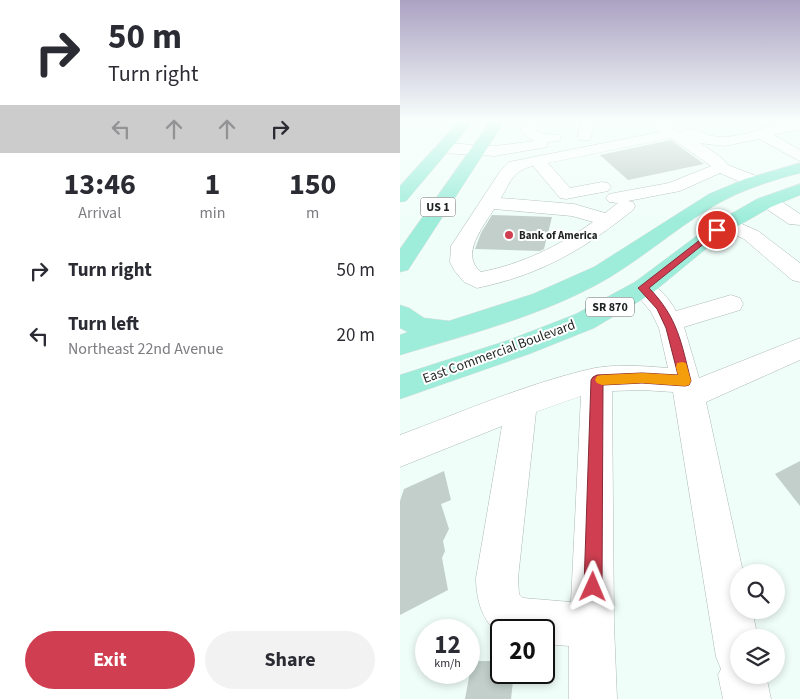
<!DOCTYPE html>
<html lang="en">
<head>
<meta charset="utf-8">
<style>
  :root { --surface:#fff; --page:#f2f2f3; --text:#2b2b33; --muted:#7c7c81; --accent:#cf3f51 }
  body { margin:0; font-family:"Source Sans 3",sans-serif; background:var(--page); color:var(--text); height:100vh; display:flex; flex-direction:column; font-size:19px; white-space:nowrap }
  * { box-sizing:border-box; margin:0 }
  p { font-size:16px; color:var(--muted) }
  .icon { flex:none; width:28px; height:28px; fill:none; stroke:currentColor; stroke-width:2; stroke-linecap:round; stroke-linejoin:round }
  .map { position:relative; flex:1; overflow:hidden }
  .panel { display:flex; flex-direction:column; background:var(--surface); width:400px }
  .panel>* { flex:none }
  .guide { background:#fff; color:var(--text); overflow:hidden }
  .buttons { position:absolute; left:330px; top:564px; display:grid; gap:10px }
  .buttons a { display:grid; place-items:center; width:55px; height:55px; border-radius:50%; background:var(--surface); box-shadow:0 2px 8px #0003; font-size:25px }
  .speed { position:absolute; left:15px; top:619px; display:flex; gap:10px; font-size:25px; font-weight:700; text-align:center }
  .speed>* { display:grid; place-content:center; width:65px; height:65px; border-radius:50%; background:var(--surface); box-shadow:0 2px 8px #0003; line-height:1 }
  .speed small { font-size:12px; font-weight:400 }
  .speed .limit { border:2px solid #111; border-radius:8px; background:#fff; color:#111 }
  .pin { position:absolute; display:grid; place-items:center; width:42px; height:42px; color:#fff; margin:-21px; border:2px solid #fff; border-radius:50%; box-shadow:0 1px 5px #0007 }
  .me { position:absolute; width:55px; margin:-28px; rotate:1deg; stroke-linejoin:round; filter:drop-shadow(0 0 4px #0008) }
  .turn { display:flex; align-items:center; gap:18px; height:105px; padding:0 25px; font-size:22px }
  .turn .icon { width:65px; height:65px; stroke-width:2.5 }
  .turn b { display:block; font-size:35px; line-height:42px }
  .lanes { display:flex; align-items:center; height:48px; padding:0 25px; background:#0003; justify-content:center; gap:25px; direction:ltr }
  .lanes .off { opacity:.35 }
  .eta { display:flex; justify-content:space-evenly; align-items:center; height:85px; text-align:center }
  .eta b { font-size:30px; font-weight:700; line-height:35px }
  .action { display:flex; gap:10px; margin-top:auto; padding:10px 25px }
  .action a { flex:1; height:58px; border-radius:30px; background:var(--accent); color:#fff; font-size:20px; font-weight:700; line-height:58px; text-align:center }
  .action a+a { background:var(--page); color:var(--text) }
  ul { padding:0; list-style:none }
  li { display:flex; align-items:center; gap:15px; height:65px; padding:0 25px }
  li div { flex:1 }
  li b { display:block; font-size:19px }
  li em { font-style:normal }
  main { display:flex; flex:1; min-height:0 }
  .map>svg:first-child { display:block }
  .building { fill:#c2cfca }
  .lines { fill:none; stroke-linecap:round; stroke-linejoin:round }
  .minor-casing { stroke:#acb9b5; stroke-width:1 }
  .major-casing { stroke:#dbdcdc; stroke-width:1 }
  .minor { fill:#fff; fill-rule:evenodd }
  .major { fill:#9dedda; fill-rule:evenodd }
  .route { fill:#cf3f51; stroke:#872935 }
  .slow { fill:#f59e0b }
  .poi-dot { fill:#cf3f51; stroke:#fff; stroke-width:2 }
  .labels { text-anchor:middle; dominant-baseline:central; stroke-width:4; stroke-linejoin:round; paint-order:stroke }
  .far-poi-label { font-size:11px; font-weight:bold; fill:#1e2322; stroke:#fff; text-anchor:start }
  .shield { fill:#fff; stroke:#626564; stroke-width:1 }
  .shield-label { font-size:12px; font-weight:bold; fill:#1e2322 }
  .street-label { font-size:14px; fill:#1e2322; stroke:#fff }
</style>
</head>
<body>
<main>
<section class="panel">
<div class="guide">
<div class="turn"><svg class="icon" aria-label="right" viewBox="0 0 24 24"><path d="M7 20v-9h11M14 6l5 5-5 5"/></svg><div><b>50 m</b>Turn right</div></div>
<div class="lanes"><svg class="icon off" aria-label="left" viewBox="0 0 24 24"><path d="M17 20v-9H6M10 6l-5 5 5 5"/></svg><svg class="icon off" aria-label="ahead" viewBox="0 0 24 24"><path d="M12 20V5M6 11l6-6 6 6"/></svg><svg class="icon off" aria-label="ahead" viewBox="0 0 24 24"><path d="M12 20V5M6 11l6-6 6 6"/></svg><svg class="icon" aria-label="right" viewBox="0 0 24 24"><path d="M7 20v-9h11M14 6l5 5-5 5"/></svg></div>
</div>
<div class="eta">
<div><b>13:46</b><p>Arrival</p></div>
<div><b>1</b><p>min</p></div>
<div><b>150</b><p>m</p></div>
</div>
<ul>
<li><svg class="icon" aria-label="right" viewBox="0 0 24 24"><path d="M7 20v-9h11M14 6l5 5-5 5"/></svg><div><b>Turn right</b></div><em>50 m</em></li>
<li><svg class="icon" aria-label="left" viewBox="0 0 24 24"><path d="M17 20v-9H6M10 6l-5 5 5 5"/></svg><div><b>Turn left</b><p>Northeast 22nd Avenue</p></div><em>20 m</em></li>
</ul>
<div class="action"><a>Exit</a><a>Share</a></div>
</section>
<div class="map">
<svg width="400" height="699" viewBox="0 0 400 699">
  <rect width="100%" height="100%" fill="#f0fef9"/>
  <path class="building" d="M 271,140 L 304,164 L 228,180 L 200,155 Z
    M 92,215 L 152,217 L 144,249 L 140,251 L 75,249 L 81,233 Z
    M 400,461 L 400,506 L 375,474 Z
    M 44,471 L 51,500 L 41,504 L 49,529 L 43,541 L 45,551 L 42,558 L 48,590 L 0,615 L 0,501 L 4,489 Z
    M 72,661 L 101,661 L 101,672 L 114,672 L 111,699 L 65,699 Z"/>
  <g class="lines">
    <g class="minor-casing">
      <path id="minor" d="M 126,122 L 140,122 L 135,130 L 141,133 L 159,135 L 161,138 L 159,141 L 148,142 L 147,147 L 95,156 L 42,153 L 37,151 L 34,148 L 37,145 L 42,143 L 95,146 L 135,141 L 128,138 L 121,130 Z
        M 181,122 L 195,122 L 190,140 L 180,140 L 178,137 Z
        M 249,122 L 265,122 L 276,131 L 281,132 L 283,129 C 294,126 307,138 324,137 C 349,136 374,122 400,122 L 400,129 L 374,135 L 400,150 L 400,161 L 359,139 L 324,146 L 300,143 L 321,157 L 328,165 L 359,177 L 362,181 L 359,185 L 353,186 L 347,185 L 320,173 L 280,191 L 228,201 L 233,202 L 235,206 L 233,210 C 183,250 140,275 77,288 L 64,282 L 54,270 L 50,262 L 51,246 L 101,170 L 109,162 L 260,132 ZM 271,138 L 311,166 L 269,183 L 209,194 L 206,198 L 209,202 L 218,203 L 205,213 L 174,204 L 101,198 C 111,181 112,171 133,166 L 160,198 L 166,199 L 208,191 L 211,187 L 208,183 L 202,182 L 170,188 L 148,163 ZM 94,209 L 172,216 L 193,222 C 159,246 122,264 81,272 C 59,255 84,226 94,209 Z
        M 369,196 L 376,198 L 400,214 L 400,225 L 389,224 L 362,206 L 360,202 L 362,198 Z
        M 328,218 L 358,231 L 400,263 L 400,282 L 392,280 L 344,239 L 321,228 L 318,224 L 321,220 Z
        M 243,280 C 257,284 269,298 276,311 L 331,295 L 340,298 L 343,304 L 340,310 L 284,327 L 299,378 L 400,338 L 400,360 L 306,402 L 343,572 L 339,572 L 339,610 L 352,610 L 358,638 L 339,638 L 339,675 L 366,675 L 371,699 L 323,699 L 318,675 L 321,669 L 316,657 L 273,392 L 242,390 L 212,391 L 214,625 L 217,699 L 169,699 L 169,646 L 144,644 L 144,630 L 101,630 L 101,634 C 82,624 76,598 76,578 L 102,426 L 0,467 L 0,435 C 62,412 131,382 195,368 C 218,364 244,366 268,368 L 259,328 L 251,312 L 231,288 L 235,282 ZM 181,396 L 171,602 L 123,598 L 119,594 L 118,578 L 136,412 Z"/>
    </g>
    <g class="major-casing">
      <path id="major" d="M 58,122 L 73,122 L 6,201 L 0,202 L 0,186 Z
        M 90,122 L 104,122 L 8,270 L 0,272 L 0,249 Z
        M 400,163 L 400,173 C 369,181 339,191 312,207 C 272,231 237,263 196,285 C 134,318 66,335 0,355 L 0,335 L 8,332 L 0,328 L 0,305 L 9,308 L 24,318 L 49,321 L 133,294 L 194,267 L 309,194 L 345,179 Z
        M 400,184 L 400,195 L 371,207 L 324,234 L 251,294 L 194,328 L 129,354 L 0,399 L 0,375 L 109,340 L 176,314 L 235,282 L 310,226 L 357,199 Z"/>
    </g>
    <use href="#minor" class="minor"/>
    <use href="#major" class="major"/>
  </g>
  <linearGradient id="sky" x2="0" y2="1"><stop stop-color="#aba2c3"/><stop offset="0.55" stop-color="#f8fffc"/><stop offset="1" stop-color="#f8fffc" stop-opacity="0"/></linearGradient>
  <rect width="400" height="220" fill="url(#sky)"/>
  <path class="route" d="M 314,229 L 321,230 L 249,288 C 278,318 281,342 291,381 L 289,385 L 285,386 L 242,383 L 203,385 L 202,587 L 199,593 L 193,596 L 187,593 L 184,587 L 191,380 L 193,377 L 197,375 L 242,373 L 278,375 L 266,328 L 257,309 L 238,288 Z"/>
  <path class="slow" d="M 282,362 L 286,363 L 291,381 L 289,385 L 285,386 L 242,383 L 202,385 L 197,383 L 195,380 L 197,376 L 202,375 L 242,373 L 278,375 L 276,367 L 277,363 Z"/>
  <circle class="poi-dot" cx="109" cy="235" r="5"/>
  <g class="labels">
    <g class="far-poi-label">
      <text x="119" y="235">Bank of America</text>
    </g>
    <g class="shield">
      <rect x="20.5" y="197.5" width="35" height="19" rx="4"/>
      <rect x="186" y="297.5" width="48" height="19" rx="4"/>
    </g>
    <g class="shield-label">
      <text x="38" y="207">US 1</text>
      <text x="210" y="307">SR 870</text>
    </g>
    <g class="street-label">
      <text transform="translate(99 352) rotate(-20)">East Commercial Boulevard</text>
    </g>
  </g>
</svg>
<div class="buttons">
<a><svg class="icon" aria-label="search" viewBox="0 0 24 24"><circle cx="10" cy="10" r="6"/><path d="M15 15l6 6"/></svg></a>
<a><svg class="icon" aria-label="layers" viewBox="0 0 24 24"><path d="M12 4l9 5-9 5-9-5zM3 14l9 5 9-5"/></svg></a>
</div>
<div class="speed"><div>12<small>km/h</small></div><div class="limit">20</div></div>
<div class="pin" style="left:317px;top:230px;background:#d93025"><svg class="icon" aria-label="arrive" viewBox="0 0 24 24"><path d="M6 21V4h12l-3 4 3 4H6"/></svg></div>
<svg class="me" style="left:193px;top:587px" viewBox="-20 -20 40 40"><path d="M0-17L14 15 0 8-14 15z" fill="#cf3f51" stroke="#fff" stroke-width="4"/></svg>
</div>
</main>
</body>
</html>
